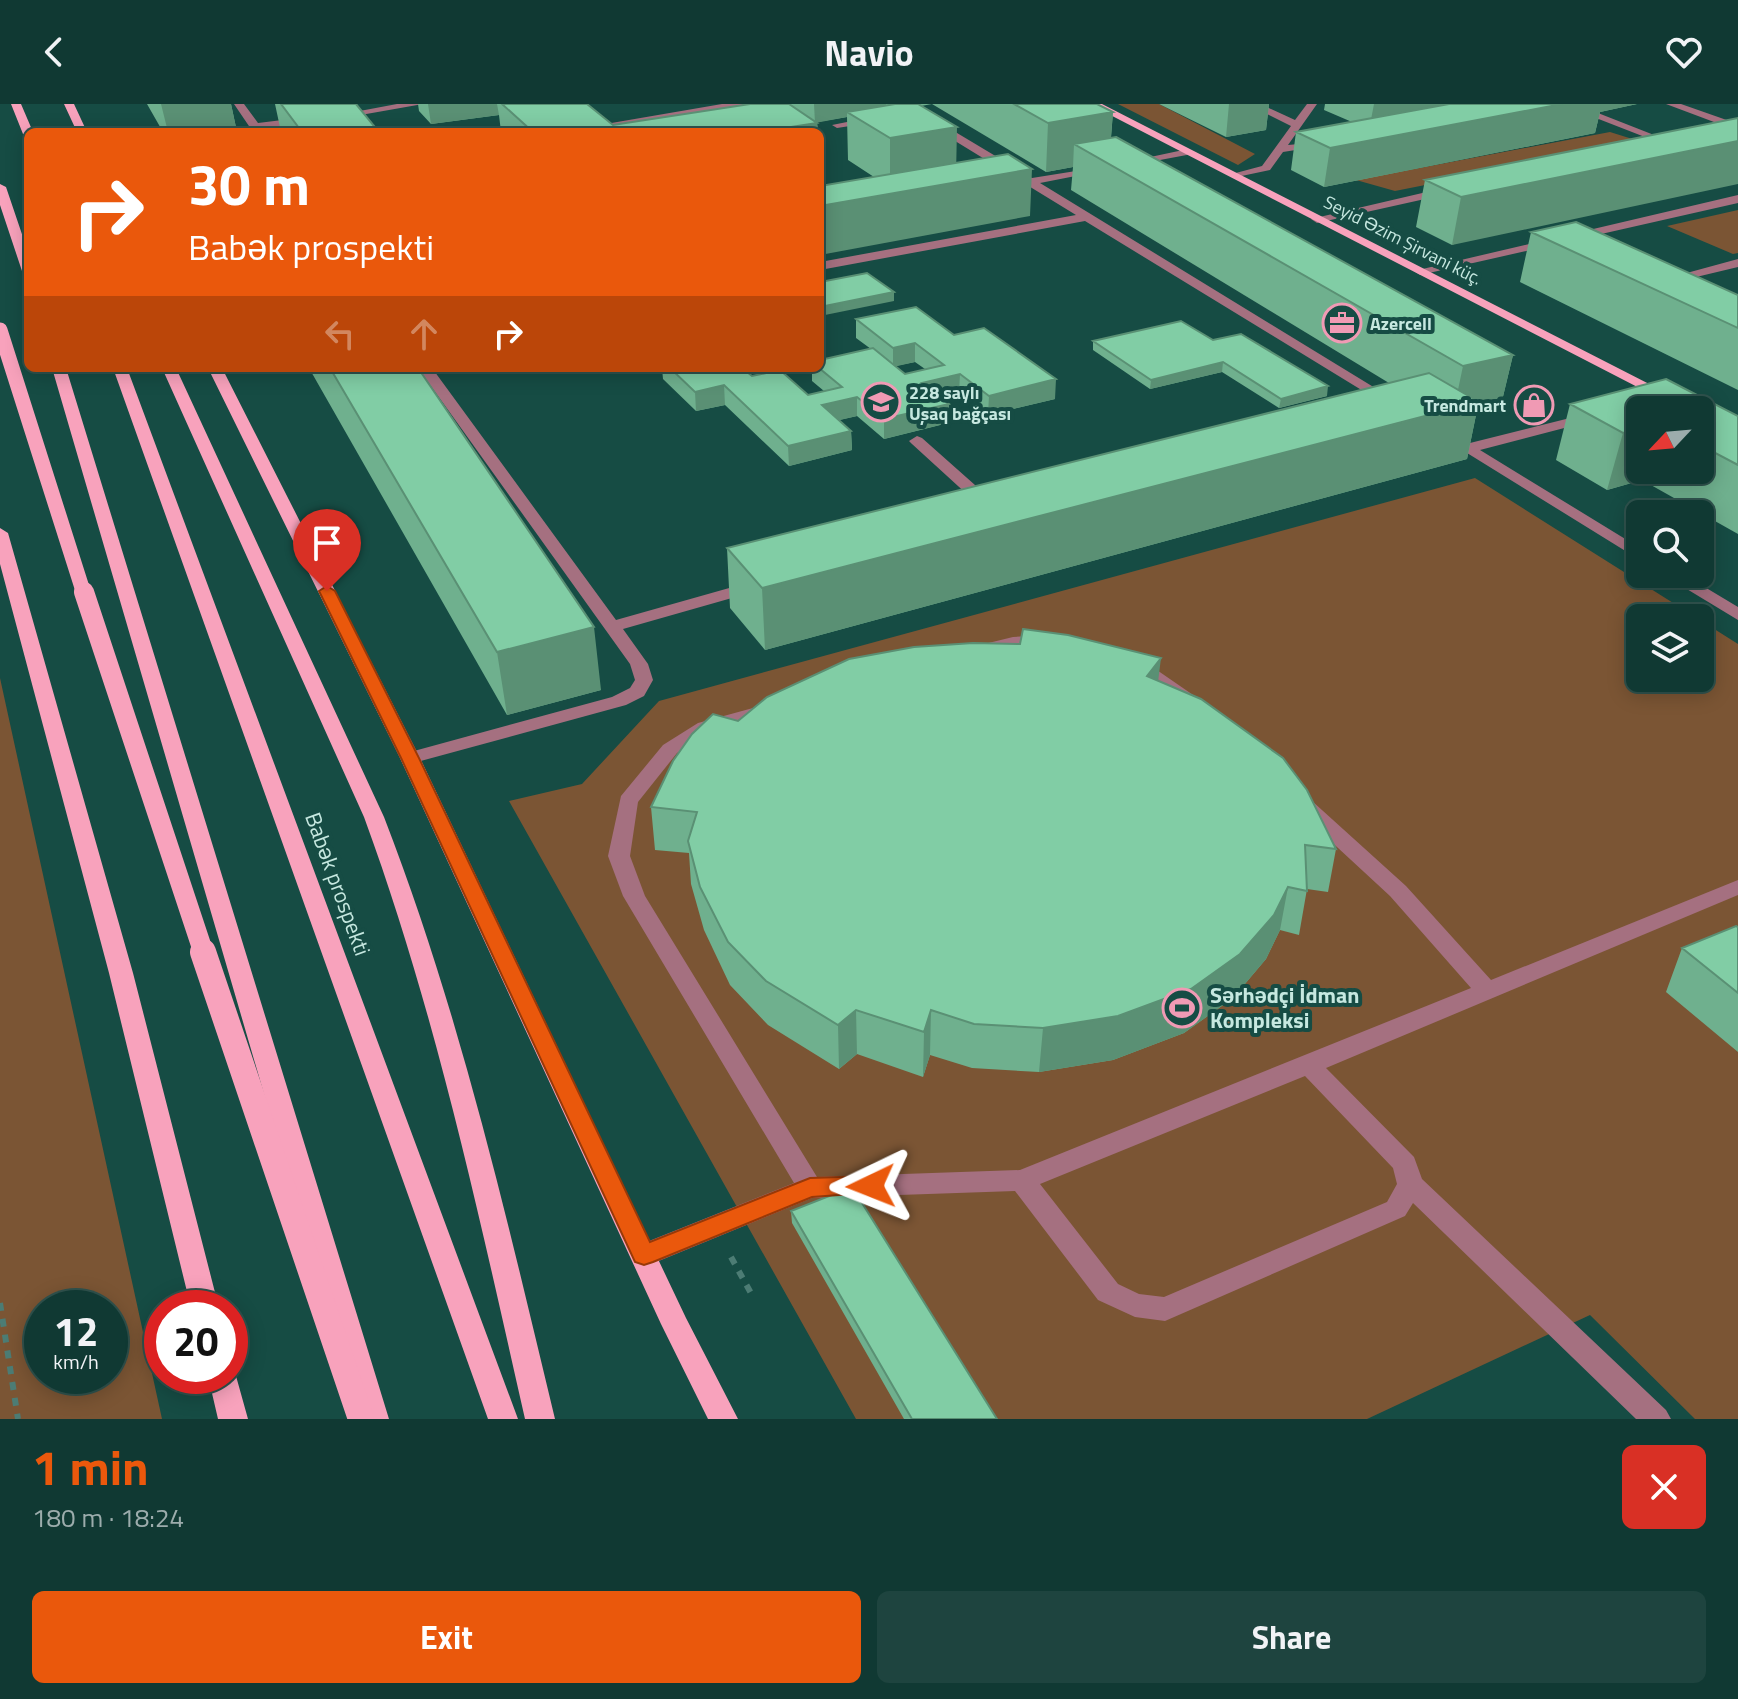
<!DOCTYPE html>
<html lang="en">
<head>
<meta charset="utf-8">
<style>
  :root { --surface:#103933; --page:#1e443f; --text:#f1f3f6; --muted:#9cacac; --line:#30534e; --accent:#ea580c }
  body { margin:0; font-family:"Titillium Web",sans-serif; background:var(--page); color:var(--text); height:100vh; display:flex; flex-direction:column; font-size:30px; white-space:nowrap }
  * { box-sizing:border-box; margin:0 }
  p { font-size:26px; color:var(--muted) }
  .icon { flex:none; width:44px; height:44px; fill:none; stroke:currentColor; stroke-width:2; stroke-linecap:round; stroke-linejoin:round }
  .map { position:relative; height:1315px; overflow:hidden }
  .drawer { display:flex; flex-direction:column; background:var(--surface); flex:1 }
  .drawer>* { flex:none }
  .banner { position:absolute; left:24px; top:24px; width:800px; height:244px; border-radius:12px; box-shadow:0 4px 20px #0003,0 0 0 2px var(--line); background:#ea580c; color:#fff; overflow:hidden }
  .needle { width:52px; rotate:244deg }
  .buttons { position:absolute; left:1626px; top:292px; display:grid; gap:16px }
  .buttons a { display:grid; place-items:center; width:88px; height:88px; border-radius:12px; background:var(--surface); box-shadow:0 4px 20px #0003,0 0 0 2px var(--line); font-size:40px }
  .speed { position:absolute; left:24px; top:1186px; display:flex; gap:16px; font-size:40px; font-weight:700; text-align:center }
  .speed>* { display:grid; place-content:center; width:104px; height:104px; border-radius:50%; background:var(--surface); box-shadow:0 4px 20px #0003,0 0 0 2px var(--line); line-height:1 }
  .speed small { font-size:20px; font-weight:400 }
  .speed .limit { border:12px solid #d22; background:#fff; color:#111 }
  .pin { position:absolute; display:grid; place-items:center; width:68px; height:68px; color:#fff; margin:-82px -34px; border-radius:50% 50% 50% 0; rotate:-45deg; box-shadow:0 0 8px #0007 }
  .pin .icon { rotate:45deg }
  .me { position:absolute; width:88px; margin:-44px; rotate:268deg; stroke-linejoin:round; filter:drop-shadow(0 0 6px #0008) }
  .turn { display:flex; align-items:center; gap:28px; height:168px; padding:0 32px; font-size:36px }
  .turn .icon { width:104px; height:104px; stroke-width:2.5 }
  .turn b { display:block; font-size:56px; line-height:68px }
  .lanes { display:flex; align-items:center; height:76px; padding:0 32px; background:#0003; justify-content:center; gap:40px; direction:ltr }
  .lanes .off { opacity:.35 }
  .round { display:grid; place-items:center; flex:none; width:84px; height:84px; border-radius:12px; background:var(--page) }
  .head { display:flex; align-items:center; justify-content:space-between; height:136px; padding:0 32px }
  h1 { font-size:48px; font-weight:700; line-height:60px; color:var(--accent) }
  .action { display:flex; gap:16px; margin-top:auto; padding:16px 32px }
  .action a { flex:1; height:92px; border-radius:12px; background:var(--accent); color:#fff; font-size:32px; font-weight:700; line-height:92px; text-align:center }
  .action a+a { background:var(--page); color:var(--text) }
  header { display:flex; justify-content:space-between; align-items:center; height:104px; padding:0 32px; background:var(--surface); font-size:36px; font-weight:700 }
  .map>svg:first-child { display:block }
  .green { fill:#7b5534; fill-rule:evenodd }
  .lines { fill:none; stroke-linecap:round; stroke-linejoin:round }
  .path { stroke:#4c7c74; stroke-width:6; stroke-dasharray:8 8; stroke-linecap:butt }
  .minor { fill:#a57080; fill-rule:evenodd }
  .major { fill:#f8a2bc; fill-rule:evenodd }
  .major-bridge-far2 { stroke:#f8a2bc; stroke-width:15 }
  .major-bridge-far1 { stroke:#f8a2bc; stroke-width:20 }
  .major-bridge { stroke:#f8a2bc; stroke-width:26 }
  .wall { fill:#6fb08e; fill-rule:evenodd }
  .shaded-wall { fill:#5a9074 }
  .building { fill:#81cda5; stroke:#5a9074; stroke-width:2 }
  .route { fill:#ea580c; stroke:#983908; stroke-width:2 }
  .labels { text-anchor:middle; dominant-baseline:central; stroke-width:8; stroke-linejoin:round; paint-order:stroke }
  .far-street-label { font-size:18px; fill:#c6e8e0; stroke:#164c44 }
  .far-poi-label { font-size:18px; font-weight:bold; fill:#c6e8e0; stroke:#164c44; text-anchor:start }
  .street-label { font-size:22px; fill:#c6e8e0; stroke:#164c44 }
  .poi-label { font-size:22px; font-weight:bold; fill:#c6e8e0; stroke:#164c44; text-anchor:start }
</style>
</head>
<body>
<header><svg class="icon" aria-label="back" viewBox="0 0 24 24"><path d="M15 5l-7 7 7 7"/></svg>Navio<svg class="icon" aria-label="heart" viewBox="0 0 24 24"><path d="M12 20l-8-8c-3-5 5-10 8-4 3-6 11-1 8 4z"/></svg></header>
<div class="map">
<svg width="1738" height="1315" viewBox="0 0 1738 1315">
  <rect width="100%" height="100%" fill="#164c44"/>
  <path class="green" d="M 1118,0 L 1159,0 L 1255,50 L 1238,61 Z
    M 1610,28 L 1642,38 L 1395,87 L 1356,76 Z
    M 1738,106 L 1738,149 L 1733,150 L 1667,122 Z
    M 1475,374 L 1697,514 L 1640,514 L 1640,574 L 1700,574 L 1700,516 L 1738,540 L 1738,1315 L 1695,1315 L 1590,1211 L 1367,1315 L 856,1315 L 509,697 L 582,680 L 659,597 Z
    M 0,574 L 162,1315 L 0,1315 ZM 42,1204 L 110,1204 L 110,1272 L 42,1272 Z"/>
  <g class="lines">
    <path class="path" d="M 731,1153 L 752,1191
      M 0,1199 L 18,1315"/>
    <path class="minor" d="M 234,0 L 244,0 L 258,19 L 307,13 L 312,16 L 253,28 Z
      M 397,0 L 423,0 L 338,15 L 333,12 Z
      M 722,0 L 747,0 L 585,28 L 559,28 Z
      M 1247,0 L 1260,0 L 1295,16 L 1307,0 L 1317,0 L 1288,41 L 1321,38 L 1327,41 L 1283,48 L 1270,66 L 1232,74 L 1232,70 L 1262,62 L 1291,22 Z
      M 1560,0 L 1575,0 L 1677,40 L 1668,42 Z
      M 1666,0 L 1681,0 L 1738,20 L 1738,27 Z
      M 872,13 L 877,16 L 876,18 L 837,24 L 832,21 Z
      M 929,17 L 937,17 L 1032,74 L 1101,63 L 1101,67 L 1040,79 L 1398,298 L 1396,301 L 1386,301 L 1085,117 L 820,166 L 820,158 L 1076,111 L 929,21 Z
      M 420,25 L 447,25 L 452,28 L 415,28 Z
      M 1188,45 L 1194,48 L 1192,50 L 1128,62 L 1122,59 Z
      M 1448,83 L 1454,87 L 1452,89 L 1317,119 L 1311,115 Z
      M 1738,91 L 1738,99 L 1420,171 L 1414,167 Z
      M 1738,155 L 1738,163 L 1667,180 L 1661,176 Z
      M 418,264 L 432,264 L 616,516 L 754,477 L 763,482 L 760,486 L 623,525 L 648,560 L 653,576 L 644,592 L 626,601 L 417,658 L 403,658 L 400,654 L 403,650 L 612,593 L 630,584 L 635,576 L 630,560 Z
      M 1590,309 L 1597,313 L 1595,316 L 1480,346 L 1640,444 L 1640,456 L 1438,331 L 1446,326 L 1470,339 Z
      M 917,332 L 922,334 L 993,397 L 993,403 L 981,403 L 912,340 L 909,337 Z
      M 1662,470 L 1683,470 L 1738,503 L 1738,516 Z
      M 1046,531 L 1055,536 L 1052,540 L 1014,543 L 979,553 L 970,547 L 972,543 L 1013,533 Z
      M 1138,553 L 1196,593 L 1199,597 L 1196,601 L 1182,601 L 1131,563 L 1129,559 Z
      M 771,599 L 778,601 L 781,605 L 778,609 L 712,627 L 677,649 L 638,698 L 630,752 L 645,792 L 817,1073 L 1020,1066 L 1471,884 L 1390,792 L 1298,707 L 1295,702 L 1298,697 L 1312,697 L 1406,782 L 1491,876 L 1738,776 L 1738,791 L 1326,964 L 1414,1053 L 1422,1075 L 1666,1306 L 1671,1315 L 1636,1315 L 1413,1099 L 1405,1112 L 1165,1217 L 1135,1213 L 1098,1196 L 1015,1087 L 812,1094 L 654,1159 L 644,1162 L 634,1159 L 630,1151 L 634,1143 L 794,1079 L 623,792 L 608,752 L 621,692 L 663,641 L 698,619 ZM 1305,972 L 1393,1064 L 1397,1080 L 1387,1098 L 1164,1193 L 1139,1190 L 1118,1180 L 1040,1080 Z"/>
    <path class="major" d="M 11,0 L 21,0 L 33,28 L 28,28 L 28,33 L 23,30 Z
      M 64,0 L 74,0 L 87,28 L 77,28 Z
      M 1089,0 L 1102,0 L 1700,306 L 1682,306 Z
      M 0,80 L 6,83 L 28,148 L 28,171 L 22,167 L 0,101 Z
      M 52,264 L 66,264 L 389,1315 L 359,1315 Z
      M 113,264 L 127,264 L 518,1315 L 488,1315 Z
      M 162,264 L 176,264 L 384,713 C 460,909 506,1111 555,1315 L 525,1315 C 479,1112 436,909 364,713 Z
      M 208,264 L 222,264 L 420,654 L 686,1214 L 738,1315 L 708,1315 L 661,1220 L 400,654 Z
      M 0,424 L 8,429 L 133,869 L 219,1204 L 191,1204 L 109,869 L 0,460 Z
      M 230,1262 L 236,1272 L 248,1315 L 218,1315 L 208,1272 L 230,1272 Z"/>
    <path class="major-bridge-far2" d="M 0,226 L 84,490"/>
    <path class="major-bridge-far1" d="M 84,488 L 204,850"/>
    <path class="major-bridge" d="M 203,848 L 361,1315"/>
  </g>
  <path class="wall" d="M 147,0 L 231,0 L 237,28 L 163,28 Z
    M 275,0 L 356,0 L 379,28 L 281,28 Z
    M 418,0 L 587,0 L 613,21 L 750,0 L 1097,0 L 1113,8 L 1111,34 L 1513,251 L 1500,305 L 1476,311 L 1467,355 L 765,546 L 730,504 L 727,444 L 1389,279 L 1071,86 L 1073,63 L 1046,68 L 932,0 L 921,2 L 956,59 L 1030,112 L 874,73 L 848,56 L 847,13 L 817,18 L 818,28 L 501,28 L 499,11 L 431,20 L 419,7 Z
    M 1159,0 L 1269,0 L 1266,26 L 1226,33 Z
    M 1325,0 L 1637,0 L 1600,8 L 1595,29 L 1324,83 L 1291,66 L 1296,28 L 1352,18 L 1324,6 Z
    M 1738,14 L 1452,141 L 1416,123 L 1425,76 Z
    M 1531,128 L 1738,191 L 1738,286 L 1520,178 Z
    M 856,215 L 954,231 L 1055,295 L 988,311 L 959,289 L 941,294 L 949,300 L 948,319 L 884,335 L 857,312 L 839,316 L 851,327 L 852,346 L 789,362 L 725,301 L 696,307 L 663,275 L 662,264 L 742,264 L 752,272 L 808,291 L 824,287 L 812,277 L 812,264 L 820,264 L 871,245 L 856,234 ZM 915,258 L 925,265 L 905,270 L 895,262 Z
    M 1213,236 L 1327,292 L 1279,304 L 1222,268 L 1150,285 L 1093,246 L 1093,237 Z
    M 309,264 L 418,264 L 601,586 L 507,611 Z
    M 1666,275 L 1738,312 L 1738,430 L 1642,376 L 1607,386 L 1556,356 L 1570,300 ZM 1640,306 L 1700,306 L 1700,366 L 1640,366 Z
    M 1158,577 L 1336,745 L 1328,788 L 1307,785 L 1299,831 L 1280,826 L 1266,855 L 1233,894 L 1184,929 L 1113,956 L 1039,968 L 972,964 L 930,951 L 923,973 L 857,950 L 839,965 L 768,921 L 730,881 L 704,826 L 691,780 L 689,749 L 655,746 L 651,703 L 738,617 Z
    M 1738,823 L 1738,948 L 1666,888 L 1682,844 Z
    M 791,1107 L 997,1315 L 904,1315 L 792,1119 Z"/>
  <path class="shaded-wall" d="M 161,0 L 231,0 L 237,28 L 168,28 Z
    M 428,0 L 497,0 L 499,11 L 431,20 Z
    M 814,0 L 886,0 L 886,7 L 847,8 L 847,13 L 815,19 Z
    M 1229,0 L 1269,0 L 1266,26 L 1226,33 Z
    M 1374,0 L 1466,0 L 1369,26 Z
    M 1562,0 L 1602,0 L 1595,29 L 1324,83 L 1330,44 Z
    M 1602,0 L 1637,0 L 1600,8 Z
    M 1113,8 L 1109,56 L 1074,40 L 1073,63 L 1046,68 L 1048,19 Z
    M 817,19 L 818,28 L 759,28 Z
    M 957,23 L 956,72 L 890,84 L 890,34 Z
    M 1738,37 L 1738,80 L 1452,141 L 1461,93 Z
    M 1032,65 L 1030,112 L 820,151 L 820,102 Z
    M 894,188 L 894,197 L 820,212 L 820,203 Z
    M 915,239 L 915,258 L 893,263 L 893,244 Z
    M 1513,251 L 1500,305 L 1476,311 L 1467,355 L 765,546 L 762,484 L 1454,305 L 1463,262 Z
    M 1223,258 L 1222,268 L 1150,285 L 1151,276 Z
    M 960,270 L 959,289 L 922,298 L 922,279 Z
    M 1056,275 L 1055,295 L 988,311 L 989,292 Z
    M 724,281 L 725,301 L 696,307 L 695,288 Z
    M 1328,282 L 1327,292 L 1279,304 L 1281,295 Z
    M 857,293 L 857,312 L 823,320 L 822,301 Z
    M 949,300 L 948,319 L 884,335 L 884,315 Z
    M 1640,324 L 1640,366 L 1645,366 L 1642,376 L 1607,386 L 1623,329 Z
    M 851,327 L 852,346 L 789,362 L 788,342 Z
    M 594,523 L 601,586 L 507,611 L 497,548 Z
    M 1161,554 L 1156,594 L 1147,572 Z
    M 1288,783 L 1280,826 L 1266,855 L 1233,894 L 1184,929 L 1113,956 L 1039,968 L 1043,924 Z
    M 856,906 L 857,950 L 839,965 L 838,921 Z
    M 931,906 L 930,951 L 923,973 L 924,928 Z"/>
  <path class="building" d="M 281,0 L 356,0 L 379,28 L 302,28 Z
    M 502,0 L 587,0 L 613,21 L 750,0 L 789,0 L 817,19 L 759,28 L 533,28 Z
    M 895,0 L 918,0 L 957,23 L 890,34 L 847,8 Z
    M 1014,0 L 1097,0 L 1113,8 L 1048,19 Z
    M 1449,0 L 1562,0 L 1330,44 L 1296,28 Z
    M 1738,14 L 1738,37 L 1461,93 L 1425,76 Z
    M 1116,33 L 1513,251 L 1463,262 L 1074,40 Z
    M 1008,50 L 1032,65 L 820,102 L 820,82 Z
    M 1576,118 L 1738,191 L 1738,224 L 1531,128 Z
    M 867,169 L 894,188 L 820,203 L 820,178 Z
    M 916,203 L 954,231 L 984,224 L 1056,275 L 989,292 L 960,270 L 922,279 L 949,300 L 884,315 L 857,293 L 822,301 L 851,327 L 788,342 L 724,281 L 695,288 L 670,264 L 742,264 L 752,272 L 780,266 L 808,291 L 842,283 L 819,264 L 820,264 L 820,256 L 873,244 L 905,270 L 944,261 L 915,239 L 893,244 L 856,215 Z
    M 1181,217 L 1213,236 L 1241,230 L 1328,282 L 1281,295 L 1223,258 L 1151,276 L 1093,237 Z
    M 330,264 L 418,264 L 594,523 L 497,548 Z
    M 1429,269 L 1479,298 L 762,484 L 727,444 Z
    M 1666,275 L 1738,312 L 1738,361 L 1700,341 L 1700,306 L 1640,306 L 1640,324 L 1623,329 L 1570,300 Z
    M 1023,525 L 1068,531 L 1161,554 L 1147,572 L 1201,595 L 1283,654 L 1307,686 L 1336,745 L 1305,741 L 1307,787 L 1288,783 L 1274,811 L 1240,850 L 1191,885 L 1118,912 L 1043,924 L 974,920 L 931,906 L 924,928 L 856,906 L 838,921 L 766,877 L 728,838 L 700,783 L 688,737 L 697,708 L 651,703 L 673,657 L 692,630 L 713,610 L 738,617 L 767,593 L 849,555 L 914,543 L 973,539 L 1020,540 Z
    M 1736,822 L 1738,823 L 1738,889 L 1682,844 Z
    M 852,1083 L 997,1315 L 912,1315 L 791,1107 Z"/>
  <path class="route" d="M 327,482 L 335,487 L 419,654 L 650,1138 L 810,1074 L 871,1072 L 879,1075 L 883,1082 L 879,1088 L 812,1093 L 653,1158 L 644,1161 L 635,1158 L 401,654 L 319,487 Z"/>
  <defs>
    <g id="office-ring" transform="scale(2)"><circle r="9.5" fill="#164c44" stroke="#f09ab4" stroke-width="1.5"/><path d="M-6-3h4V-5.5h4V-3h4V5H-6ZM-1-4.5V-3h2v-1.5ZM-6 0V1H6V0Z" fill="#f09ab4"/></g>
    <g id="school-ring" transform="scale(2)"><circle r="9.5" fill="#164c44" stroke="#f09ab4" stroke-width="1.5"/><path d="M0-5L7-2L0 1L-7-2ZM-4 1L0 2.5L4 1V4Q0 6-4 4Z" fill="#f09ab4"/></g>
    <g id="shop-ring" transform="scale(2)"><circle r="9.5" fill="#164c44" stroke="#f09ab4" stroke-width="1.5"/><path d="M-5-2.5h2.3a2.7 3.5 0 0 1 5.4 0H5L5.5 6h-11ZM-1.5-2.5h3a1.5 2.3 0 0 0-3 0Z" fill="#f09ab4"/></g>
    <g id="stadium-ring" transform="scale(2)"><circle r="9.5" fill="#164c44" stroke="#f09ab4" stroke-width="1.5"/><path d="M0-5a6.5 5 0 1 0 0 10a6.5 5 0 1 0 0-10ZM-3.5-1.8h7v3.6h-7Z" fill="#f09ab4"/></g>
  </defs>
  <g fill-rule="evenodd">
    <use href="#office-ring" x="1342" y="219"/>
    <use href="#school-ring" x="881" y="298"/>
    <use href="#shop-ring" x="1534" y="301"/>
    <use href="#stadium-ring" x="1182" y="904"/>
  </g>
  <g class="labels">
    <g class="far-street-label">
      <text transform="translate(1403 136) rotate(27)">Seyid Əzim Şirvani küç.</text>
    </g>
    <g class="far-poi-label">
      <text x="1370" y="219">Azercell</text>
      <text x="909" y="288">228 saylı<tspan x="909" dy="21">Uşaq bağçası</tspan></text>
      <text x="1506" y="301" text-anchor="end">Trendmart</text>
    </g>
    <g class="street-label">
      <text transform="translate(338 780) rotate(70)">Babək prospekti</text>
    </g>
    <g class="poi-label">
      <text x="1210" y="891">Sərhədçi İdman<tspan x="1210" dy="25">Kompleksi</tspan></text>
    </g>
  </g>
</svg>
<div class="buttons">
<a><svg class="needle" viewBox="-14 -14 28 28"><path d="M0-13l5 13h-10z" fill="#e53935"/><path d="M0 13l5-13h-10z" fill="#9cacac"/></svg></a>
<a><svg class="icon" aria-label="search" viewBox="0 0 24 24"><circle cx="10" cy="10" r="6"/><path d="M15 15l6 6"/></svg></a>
<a><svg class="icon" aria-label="layers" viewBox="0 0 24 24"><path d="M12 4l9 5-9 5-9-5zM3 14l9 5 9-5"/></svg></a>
</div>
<div class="speed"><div>12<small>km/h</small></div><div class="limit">20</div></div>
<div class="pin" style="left:327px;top:487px;background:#d93025"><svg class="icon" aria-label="arrive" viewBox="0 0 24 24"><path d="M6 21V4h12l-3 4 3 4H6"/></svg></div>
<svg class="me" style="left:871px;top:1082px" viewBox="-20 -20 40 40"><path d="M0-17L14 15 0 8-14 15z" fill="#ea580c" stroke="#fff" stroke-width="4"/></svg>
<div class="banner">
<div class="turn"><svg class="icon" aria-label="right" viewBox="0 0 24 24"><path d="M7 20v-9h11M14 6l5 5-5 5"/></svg><div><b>30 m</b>Babək prospekti</div></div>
<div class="lanes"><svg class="icon off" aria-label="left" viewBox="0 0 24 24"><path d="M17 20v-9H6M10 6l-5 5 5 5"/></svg><svg class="icon off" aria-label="ahead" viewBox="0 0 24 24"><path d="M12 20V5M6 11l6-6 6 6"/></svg><svg class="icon" aria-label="right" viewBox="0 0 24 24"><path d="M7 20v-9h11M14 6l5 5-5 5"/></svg></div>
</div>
</div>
<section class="drawer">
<div class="head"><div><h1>1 min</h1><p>180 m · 18:24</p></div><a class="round" style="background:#d93025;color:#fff"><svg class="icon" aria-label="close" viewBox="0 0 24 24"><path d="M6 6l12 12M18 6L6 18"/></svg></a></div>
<div class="action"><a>Exit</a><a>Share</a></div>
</section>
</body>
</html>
